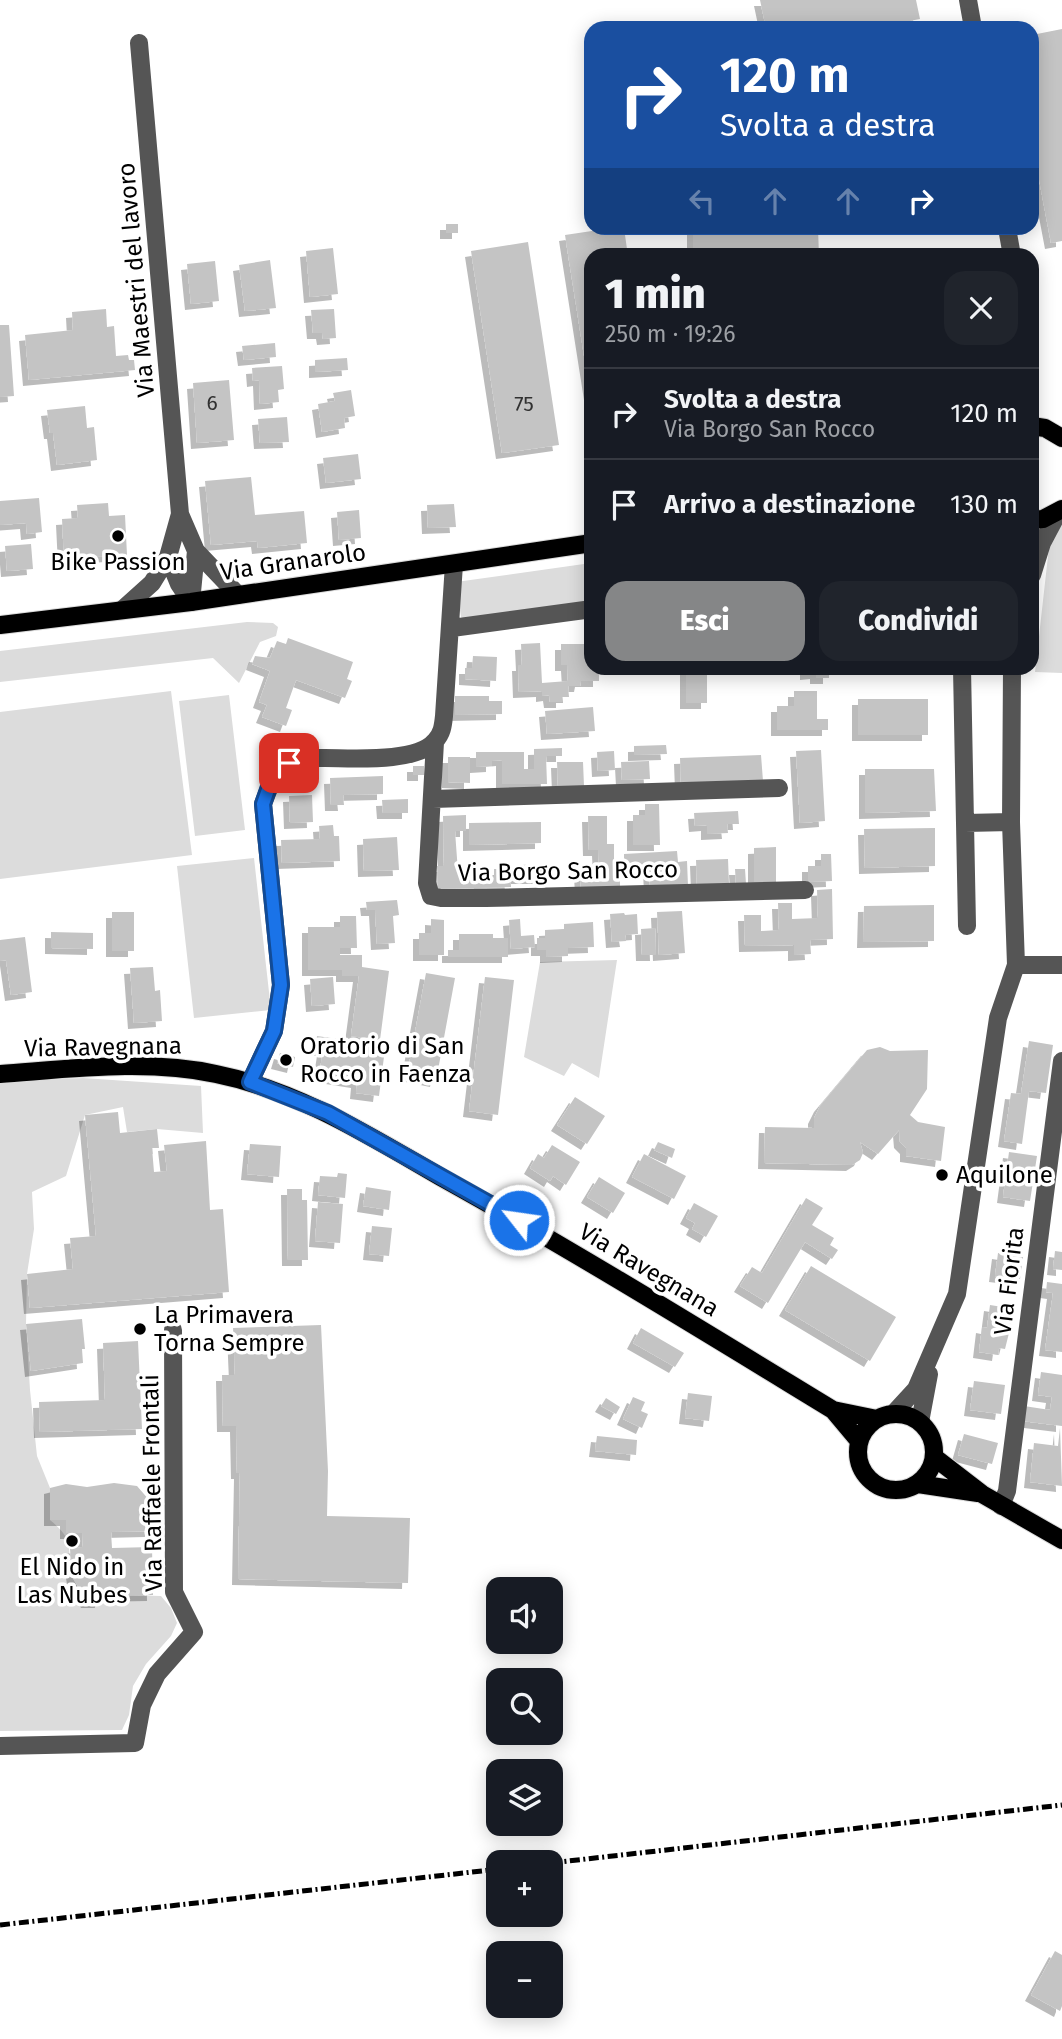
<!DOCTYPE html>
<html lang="it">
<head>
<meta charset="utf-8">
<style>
  :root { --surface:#171b24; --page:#20242c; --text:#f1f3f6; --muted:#9ea1a6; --line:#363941; --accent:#858687 }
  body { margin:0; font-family:"Fira Sans",sans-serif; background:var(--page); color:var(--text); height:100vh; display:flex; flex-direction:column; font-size:26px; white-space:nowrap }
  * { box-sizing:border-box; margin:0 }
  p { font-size:23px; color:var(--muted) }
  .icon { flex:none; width:38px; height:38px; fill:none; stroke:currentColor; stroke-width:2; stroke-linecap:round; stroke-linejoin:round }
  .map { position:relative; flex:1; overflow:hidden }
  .side { position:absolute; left:584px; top:248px; width:455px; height:427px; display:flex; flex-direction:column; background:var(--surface); border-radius:21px; box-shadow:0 4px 18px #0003 }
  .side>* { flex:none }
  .hud { position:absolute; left:584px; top:21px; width:455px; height:214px; border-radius:21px; box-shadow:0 4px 18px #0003; background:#1a4fa0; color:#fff; overflow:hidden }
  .controls { position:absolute; left:486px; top:1577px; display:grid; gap:14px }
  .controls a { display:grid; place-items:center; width:77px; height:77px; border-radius:14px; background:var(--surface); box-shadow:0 4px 18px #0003; font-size:35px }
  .pin { position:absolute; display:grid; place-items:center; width:60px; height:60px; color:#fff; margin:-30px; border-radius:14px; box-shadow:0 4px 10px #0006 }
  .me { position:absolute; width:77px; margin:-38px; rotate:300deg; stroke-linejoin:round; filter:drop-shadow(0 0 5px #0008) }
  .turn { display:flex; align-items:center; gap:24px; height:147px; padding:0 21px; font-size:32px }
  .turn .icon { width:91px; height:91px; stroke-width:2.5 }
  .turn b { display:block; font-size:49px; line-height:60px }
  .lanes { display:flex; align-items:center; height:66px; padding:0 21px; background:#0003; justify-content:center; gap:35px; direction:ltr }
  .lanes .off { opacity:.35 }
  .round { display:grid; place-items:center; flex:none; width:74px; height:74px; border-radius:21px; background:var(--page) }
  .headline { display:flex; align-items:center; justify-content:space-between; height:119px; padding:0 21px }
  h1 { font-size:42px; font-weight:800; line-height:52px }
  .primary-button { display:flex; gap:14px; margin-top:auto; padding:14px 21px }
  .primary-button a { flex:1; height:80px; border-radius:21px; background:var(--accent); color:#fff; font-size:28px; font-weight:800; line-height:80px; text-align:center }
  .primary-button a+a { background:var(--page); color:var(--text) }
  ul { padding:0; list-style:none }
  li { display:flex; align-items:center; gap:21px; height:91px; padding:0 21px; border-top:2px solid var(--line) }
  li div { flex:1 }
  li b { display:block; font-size:26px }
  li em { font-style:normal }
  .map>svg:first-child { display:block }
  .green { fill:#dcdcdc }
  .building { fill:#c4c4c4; filter:url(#shadow) }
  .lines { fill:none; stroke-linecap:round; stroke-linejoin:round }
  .major-casing { stroke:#dbdbdb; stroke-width:20 }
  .minor { stroke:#555; stroke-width:18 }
  .major { stroke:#000; stroke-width:18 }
  .rail { stroke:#000; stroke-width:5; stroke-dasharray:10 3.5 2 3.5; stroke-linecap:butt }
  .route-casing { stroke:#114b97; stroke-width:18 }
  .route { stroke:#1a73e8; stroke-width:12 }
  .poi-dot { fill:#000; stroke:#fff; stroke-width:2.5 }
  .labels { text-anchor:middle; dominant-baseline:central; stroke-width:7; stroke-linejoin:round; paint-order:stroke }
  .number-label { font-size:21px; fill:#313131 }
  .street-label { font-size:24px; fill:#000; stroke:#fff }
  .poi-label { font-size:24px; fill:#000; stroke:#fff; text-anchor:start }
</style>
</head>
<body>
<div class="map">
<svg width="1062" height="2039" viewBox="0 0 1062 2039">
  <defs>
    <filter id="shadow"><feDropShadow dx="-6" dy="6" stdDeviation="0" flood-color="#0004"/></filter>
  </defs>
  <rect width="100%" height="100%" fill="#fff"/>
  <path class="green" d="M 1062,522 L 1062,673 L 1035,672 L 1049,547 Z
    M 591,563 L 591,604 L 465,621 L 461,617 L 456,582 Z
    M 247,622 L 273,623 L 278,627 L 276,636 L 260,642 L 239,683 L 213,658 L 0,682 L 0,651 Z
    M 171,691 L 192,855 L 0,879 L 0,712 Z
    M 229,695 L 245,830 L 195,836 L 179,701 Z
    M 254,858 L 271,1010 L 194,1018 L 177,866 Z
    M 617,960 L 599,1078 L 572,1063 L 564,1076 L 524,1057 L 540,962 Z
    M 83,1078 L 201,1086 L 203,1133 L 157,1129 L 127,1132 L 123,1107 L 85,1115 L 66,1176 L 32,1192 L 34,1229 L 27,1274 L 26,1324 L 30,1390 L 37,1456 L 50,1488 L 50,1520 C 79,1544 64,1548 73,1576 C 76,1585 82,1594 87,1602 L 101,1602 L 126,1595 L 161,1596 L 171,1608 L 177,1623 L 171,1636 L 146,1664 L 133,1686 L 129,1715 L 122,1730 L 0,1731 L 0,1082 Z"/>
  <path class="building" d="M 760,0 L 916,0 L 920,19 L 872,28 L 766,28 Z
    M 1062,29 L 1062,241 L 1051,243 L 1032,142 L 1032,35 Z
    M 446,224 L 458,224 L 458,233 L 446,233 Z
    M 612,228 L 624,228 L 628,256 L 592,256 L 590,394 L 565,235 Z
    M 693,228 L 818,228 L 819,256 L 693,256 Z
    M 528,242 L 559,445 L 502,453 L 471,251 Z
    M 333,248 L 338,294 L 310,297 L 306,251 Z
    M 270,260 L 276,308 L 245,311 L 239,265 Z
    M 215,261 L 219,301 L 191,304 L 187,264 Z
    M 106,309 L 107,327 L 114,326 L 116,356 L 128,355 L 129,360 L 134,360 L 135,370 L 29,380 L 25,335 L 73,330 L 72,312 Z
    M 334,309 L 336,338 L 323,339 L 322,333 L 313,333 L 311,310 Z
    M 0,325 L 9,325 L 14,396 L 0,397 Z
    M 275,343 L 276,357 L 244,360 L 242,346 Z
    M 347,358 L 348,370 L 315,372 L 315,360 Z
    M 282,366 L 284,389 L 278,390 L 279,402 L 260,404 L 259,380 L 253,381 L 252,368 Z
    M 229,380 L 234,440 L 197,443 L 193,383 Z
    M 351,390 L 355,416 L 344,418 L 345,428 L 322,432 L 318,404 L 335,401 L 333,393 Z
    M 85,406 L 87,428 L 94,427 L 97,460 L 57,465 L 53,433 L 50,433 L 47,410 Z
    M 287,417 L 289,442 L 260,443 L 258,419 Z
    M 358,454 L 361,479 L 326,483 L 323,458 Z
    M 251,477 L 255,515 L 304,511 L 307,543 L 258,548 L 257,541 L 211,545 L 205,481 Z
    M 39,498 L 42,532 L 27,534 L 26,523 L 0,525 L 0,501 Z
    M 108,503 L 109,516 L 125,515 L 127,555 L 64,559 L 62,519 L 78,518 L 77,505 Z
    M 454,504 L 456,527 L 428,528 L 427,505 Z
    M 359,510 L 361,538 L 339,540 L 337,512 Z
    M 31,544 L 33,569 L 7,571 L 5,546 Z
    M 288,638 L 353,662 L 347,679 L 352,681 L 345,698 L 296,680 L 286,708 L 292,710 L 286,726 L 262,717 L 267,705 L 259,702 L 270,671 L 252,664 L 255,656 L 270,658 L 277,641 L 286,644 Z
    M 587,640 L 592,640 L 592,668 L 599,668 L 599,681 L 581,681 L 580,686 L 568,686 L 569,697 L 562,697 L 562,702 L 550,702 L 549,695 L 542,696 L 542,691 L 519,692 L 518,665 L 522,665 L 521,644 L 540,643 L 542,683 L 568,681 L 567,665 L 561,665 L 561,644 L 587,644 Z
    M 473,656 L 497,657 L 496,681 L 465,679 L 465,668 L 472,668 Z
    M 686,668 L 707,668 L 707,703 L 686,703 Z
    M 806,668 L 829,668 L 829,678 L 816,678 L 816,673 L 806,674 Z
    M 794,691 L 817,691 L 817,719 L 828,719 L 828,730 L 777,730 L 777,706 L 794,706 Z
    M 455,696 L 489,696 L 489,701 L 502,701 L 502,714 L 455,715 Z
    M 858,699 L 928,699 L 928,735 L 858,735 Z
    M 593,707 L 595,731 L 547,734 L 545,711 Z
    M 666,745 L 667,754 L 634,755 L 634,746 Z
    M 562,748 L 562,756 L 546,756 L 547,784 L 502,784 L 502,760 L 492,761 L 492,766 L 476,767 L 476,752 L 524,752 L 524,769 L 534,769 L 534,749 Z
    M 821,750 L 825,821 L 800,823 L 796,751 Z
    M 614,751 L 615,770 L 598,771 L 597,752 Z
    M 761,755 L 763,781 L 681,784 L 680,758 Z
    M 448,757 L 470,757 L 470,783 L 448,782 Z
    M 649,761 L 650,779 L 622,780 L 621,762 Z
    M 557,762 L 583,762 L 584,786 L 558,786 Z
    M 413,766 L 424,766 L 424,775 L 413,775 Z
    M 865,769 L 934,769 L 936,811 L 865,813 Z
    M 383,776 L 383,794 L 343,795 L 344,805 L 331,805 L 330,778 Z
    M 312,795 L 313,822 L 290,823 L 289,796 Z
    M 408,799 L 408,813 L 383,813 L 382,800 Z
    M 645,804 L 659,804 L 660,845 L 633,845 L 633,815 L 645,815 Z
    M 738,811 L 739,824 L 727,824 L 728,833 L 707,834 L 707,825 L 695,826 L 694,813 Z
    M 466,815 L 466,831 L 455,831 L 458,872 L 474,871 L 474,876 L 494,876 L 494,869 L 510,869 L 511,887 L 438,889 L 437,866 L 444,866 L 443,816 Z
    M 588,816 L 607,816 L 607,844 L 614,844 L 614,873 L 620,872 L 620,889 L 581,889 L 580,870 L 599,870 L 598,850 L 589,850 Z
    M 541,822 L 541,843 L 469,845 L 469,823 Z
    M 333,825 L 334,836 L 339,836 L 340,861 L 282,863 L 281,840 L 320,839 L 319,826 Z
    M 935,828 L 935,866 L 865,868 L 864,829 Z
    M 397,837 L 399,870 L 364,871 L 363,839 Z
    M 776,847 L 776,882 L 754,882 L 754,848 Z
    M 677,851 L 678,862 L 687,861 L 688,886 L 650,888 L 649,865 L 624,866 L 624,854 Z
    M 821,854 L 831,854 L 832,881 L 808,882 L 808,866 L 821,866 Z
    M 728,859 L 729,884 L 697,885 L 696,860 Z
    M 553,864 L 553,878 L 517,878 L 517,865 Z
    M 735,869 L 745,869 L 746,884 L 736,885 Z
    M 832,889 L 833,939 L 810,940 L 811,954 L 794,955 L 794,945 L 745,946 L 744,915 L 761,915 L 761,931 L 779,930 L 778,903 L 792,903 L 792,919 L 818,918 L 817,890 Z
    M 397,900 L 399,915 L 393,916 L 395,943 L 377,944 L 375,910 L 367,910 L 366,902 Z
    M 934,905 L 934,941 L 863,942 L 864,906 Z
    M 682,911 L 685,953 L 659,955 L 657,912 Z
    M 112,912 L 134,912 L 134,951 L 112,951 Z
    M 624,913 L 625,915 L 637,914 L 638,934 L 625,935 L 626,941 L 612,942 L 610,914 Z
    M 340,916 L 356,916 L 357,948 L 340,948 L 340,955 L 362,955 L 362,967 L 389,971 L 380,1040 L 386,1041 L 379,1096 L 356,1093 L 357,1082 L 319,1076 L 323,1050 L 315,1049 L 317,1036 L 352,1041 L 351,1049 L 363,1051 L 365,1038 L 351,1036 L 359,976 L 342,976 L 342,970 L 308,970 L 308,927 L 340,927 Z
    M 431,919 L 444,920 L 444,955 L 419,955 L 419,933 L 431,933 Z
    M 520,919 L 521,936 L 534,935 L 535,947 L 511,949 L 509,920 Z
    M 593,922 L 594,947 L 568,948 L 568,956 L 546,957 L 546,950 L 537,950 L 537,938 L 545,938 L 545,930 L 564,929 L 564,924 Z
    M 655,928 L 656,955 L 642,955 L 641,929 Z
    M 51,932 L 93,933 L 93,949 L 51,948 Z
    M 459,934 L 493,934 L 493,938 L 508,938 L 508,957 L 448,957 L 448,950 L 459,950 Z
    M 25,937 L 32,992 L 11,995 L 6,960 L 0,961 L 0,940 Z
    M 153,967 L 155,991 L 160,990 L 162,1021 L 134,1023 L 130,968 Z
    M 426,973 L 455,978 L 436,1081 L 407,1075 Z
    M 333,977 L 335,1004 L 312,1006 L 310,979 Z
    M 485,977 L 514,980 L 498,1115 L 469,1111 Z
    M 1029,1041 L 1053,1045 L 1046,1093 L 1029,1091 L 1022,1144 L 1004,1141 L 1011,1093 L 1021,1094 Z
    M 880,1047 L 890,1051 L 928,1050 L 927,1089 L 910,1115 L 918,1122 L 945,1127 L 941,1161 L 906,1156 L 906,1148 L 900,1142 L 899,1130 L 878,1154 L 860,1142 L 863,1153 L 860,1160 L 852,1165 L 764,1163 L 765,1127 L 814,1128 L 814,1118 L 820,1106 L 867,1050 Z
    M 280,1053 L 295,1057 L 293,1067 L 277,1063 Z
    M 575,1097 L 605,1116 L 587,1144 L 557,1125 Z
    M 118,1112 L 120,1133 L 157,1129 L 159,1148 L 152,1148 L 154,1172 L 167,1171 L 164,1145 L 206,1141 L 210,1210 L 223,1209 L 229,1292 L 30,1308 L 27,1274 L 73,1269 L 70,1238 L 96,1236 L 85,1115 Z
    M 658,1142 L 675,1149 L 672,1158 L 654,1150 Z
    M 250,1144 L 281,1146 L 279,1177 L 247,1174 Z
    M 552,1145 L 580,1162 L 566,1185 L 553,1176 L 550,1181 L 530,1168 L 538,1154 L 544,1158 Z
    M 1009,1152 L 1037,1156 L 1030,1201 L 1003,1197 Z
    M 644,1154 L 686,1176 L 674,1199 L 632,1177 Z
    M 338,1173 L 347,1174 L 345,1198 L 318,1195 L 320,1176 L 337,1177 Z
    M 599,1177 L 625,1193 L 613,1213 L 587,1197 Z
    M 366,1187 L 391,1191 L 389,1210 L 363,1206 Z
    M 287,1189 L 302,1189 L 302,1200 L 307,1200 L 308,1260 L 288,1260 Z
    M 806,1198 L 823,1208 L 812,1225 L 834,1238 L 830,1245 L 838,1250 L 832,1259 L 805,1242 L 768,1303 L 740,1286 L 752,1267 L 762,1273 Z
    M 318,1202 L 343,1204 L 340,1243 L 315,1241 Z
    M 694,1203 L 718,1216 L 706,1237 L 692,1229 L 695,1223 L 686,1218 Z
    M 372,1226 L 392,1228 L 389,1256 L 369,1254 Z
    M 1055,1251 L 1062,1252 L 1062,1270 L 1053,1269 Z
    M 998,1253 L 1023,1257 L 1020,1279 L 995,1276 Z
    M 811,1266 L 896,1317 L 870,1361 L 785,1310 Z
    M 1047,1282 L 1062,1284 L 1062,1352 L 1045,1350 L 1053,1293 L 1046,1292 Z
    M 990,1305 L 1015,1309 L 1005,1349 L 999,1348 L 998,1355 L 979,1352 L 982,1327 L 987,1328 Z
    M 82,1319 L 85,1349 L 82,1349 L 83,1363 L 31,1371 L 26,1324 Z
    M 321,1325 L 328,1471 L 327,1516 L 410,1518 L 408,1583 L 238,1579 L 240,1473 L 237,1473 L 236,1426 L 223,1426 L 222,1375 L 235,1375 L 233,1328 Z
    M 641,1328 L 684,1353 L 675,1367 L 633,1343 Z
    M 138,1341 L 142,1429 L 40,1432 L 39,1402 L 105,1400 L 103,1343 Z
    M 1041,1372 L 1062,1375 L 1062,1426 L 1022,1421 L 1024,1406 L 1050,1410 L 1052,1397 L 1038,1395 Z
    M 974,1381 L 1005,1385 L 1001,1414 L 970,1410 Z
    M 688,1393 L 712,1396 L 709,1421 L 685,1418 Z
    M 633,1397 L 645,1402 L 641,1411 L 648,1414 L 642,1428 L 623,1419 Z
    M 606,1398 L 620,1407 L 616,1414 L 601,1406 Z
    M 1060,1428 L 1062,1486 L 1030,1482 L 1034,1443 L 1058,1446 Z
    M 964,1434 L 998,1443 L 992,1464 L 958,1455 Z
    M 597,1436 L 637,1440 L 636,1455 L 595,1451 Z
    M 114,1483 L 137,1486 L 150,1501 L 151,1531 L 111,1532 L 112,1548 L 152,1547 L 153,1595 L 100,1596 L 101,1602 L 87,1602 L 73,1578 L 71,1567 L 70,1548 L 83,1547 L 82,1533 L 66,1533 L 66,1520 L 50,1520 L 50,1488 L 66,1484 L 87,1487 Z
    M 1055,1951 L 1062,1955 L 1062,2006 L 1060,2011 L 1031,1995 Z"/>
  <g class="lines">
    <g class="major-casing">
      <path id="major" d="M 1032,426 L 1045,428 L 1062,438
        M 1032,520 L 1043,519 L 1062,509
        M 0,625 L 191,602 L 592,543
        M 0,1074 C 70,1069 147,1059 216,1074 C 300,1091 373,1138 446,1180 C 577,1253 705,1332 833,1410 L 859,1441
        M 833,1410 L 877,1419
        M858 1452a38 38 0 1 1 76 0a38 38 0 1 1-76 0Z
        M 934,1457 L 982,1494 L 1062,1540
        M 918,1484 L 978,1493"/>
    </g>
    <path class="minor" d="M 968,0 L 973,28
      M 139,43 L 180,514 L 196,551 L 238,595
      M 1007,228 L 1012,256
      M 168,557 L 179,584 L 191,602
      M 1032,575 L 1042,543 L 1058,513
      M 191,602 L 196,551
      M 122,610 L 152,583 L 168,557 L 180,514
      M 452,628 L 592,609
      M 962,668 L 965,823 L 1011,822
      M 435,742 L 427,883 L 431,896 L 441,898 L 486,898 L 805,890
      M 433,799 L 779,788
      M 965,823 L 967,926
      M 1016,965 L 1062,965
      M 250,1082 L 274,1031 L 281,985 L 263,804 C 269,788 273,774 288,764 C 299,757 313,758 325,758 C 352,758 417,763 435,741 C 442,734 443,726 444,716 L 454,564
      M 893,1414 L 916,1389 L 957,1294 L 998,1018 L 1016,965 L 1011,822 L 1012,668
      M 920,1422 L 929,1374
      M 1001,1506 L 1007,1491 L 1062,1061
      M 0,1746 L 135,1743 L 142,1705 L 157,1674 L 194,1632 L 174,1592 L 173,1330"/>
    <use href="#major" class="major"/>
    <path class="rail" d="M 551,1863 L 1062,1805
      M 0,1925 L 499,1869"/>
  </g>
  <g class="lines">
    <g class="route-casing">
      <path id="route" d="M 289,763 L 271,781 L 263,804 L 281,985 L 274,1031 L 250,1082 L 328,1113 L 519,1220"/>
    </g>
    <use href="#route" class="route"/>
  </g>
  <g class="poi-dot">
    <circle cx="118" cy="536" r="7"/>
    <circle cx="286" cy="1060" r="7"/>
    <circle cx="942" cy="1175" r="7"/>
    <circle cx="140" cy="1329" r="7"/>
    <circle cx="72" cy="1541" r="7"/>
  </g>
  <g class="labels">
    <g class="number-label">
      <text x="212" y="403">6</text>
      <text x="524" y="404">75</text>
    </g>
    <g class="street-label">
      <text transform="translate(136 280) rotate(-95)">Via Maestri del lavoro</text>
      <text transform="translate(293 562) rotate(-8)">Via Granarolo</text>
      <text transform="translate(568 871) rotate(-1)">Via Borgo San Rocco</text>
      <text transform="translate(103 1047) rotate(-1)">Via Ravegnana</text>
      <text transform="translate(649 1270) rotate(31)">Via Ravegnana</text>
      <text transform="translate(1009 1281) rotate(-83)">Via Fiorita</text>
      <text transform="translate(152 1483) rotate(-91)">Via Raffaele Frontali</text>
    </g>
    <g class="poi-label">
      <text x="118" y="562" text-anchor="middle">Bike Passion</text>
      <text x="300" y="1046">Oratorio di San<tspan x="300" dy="28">Rocco in Faenza</tspan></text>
      <text x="956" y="1175">Aquilone</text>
      <text x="154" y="1315">La Primavera<tspan x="154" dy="28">Torna Sempre</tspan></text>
      <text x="72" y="1567" text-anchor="middle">El Nido in<tspan x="72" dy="28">Las Nubes</tspan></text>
    </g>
  </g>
</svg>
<div class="controls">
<a><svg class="icon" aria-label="sound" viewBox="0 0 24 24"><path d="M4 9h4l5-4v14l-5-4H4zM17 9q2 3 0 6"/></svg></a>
<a><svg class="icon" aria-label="search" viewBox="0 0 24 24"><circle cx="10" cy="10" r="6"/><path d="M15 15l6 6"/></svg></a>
<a><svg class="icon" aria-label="layers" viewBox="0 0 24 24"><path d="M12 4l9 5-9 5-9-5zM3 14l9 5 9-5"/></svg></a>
<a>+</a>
<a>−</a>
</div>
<div class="pin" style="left:289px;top:763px;background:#d93025"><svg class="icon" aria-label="arrive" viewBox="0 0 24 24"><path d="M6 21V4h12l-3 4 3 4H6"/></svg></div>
<svg class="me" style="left:519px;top:1220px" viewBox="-20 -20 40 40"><circle r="17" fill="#1a73e8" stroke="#fff" stroke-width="3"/><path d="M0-11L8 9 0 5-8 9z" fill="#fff"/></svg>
<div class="hud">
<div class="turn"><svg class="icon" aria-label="right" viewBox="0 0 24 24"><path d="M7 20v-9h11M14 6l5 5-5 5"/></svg><div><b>120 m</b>Svolta a destra</div></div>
<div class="lanes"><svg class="icon off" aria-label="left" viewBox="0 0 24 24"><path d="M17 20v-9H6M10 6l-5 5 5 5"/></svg><svg class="icon off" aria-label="ahead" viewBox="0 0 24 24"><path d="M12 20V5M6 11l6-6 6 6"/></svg><svg class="icon off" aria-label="ahead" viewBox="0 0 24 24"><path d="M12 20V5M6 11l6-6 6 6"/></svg><svg class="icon" aria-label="right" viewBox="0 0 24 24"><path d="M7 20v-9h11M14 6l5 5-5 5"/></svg></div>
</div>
<section class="side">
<div class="headline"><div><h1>1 min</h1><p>250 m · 19:26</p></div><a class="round"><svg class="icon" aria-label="close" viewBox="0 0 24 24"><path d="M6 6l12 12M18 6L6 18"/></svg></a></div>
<ul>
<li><svg class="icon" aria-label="right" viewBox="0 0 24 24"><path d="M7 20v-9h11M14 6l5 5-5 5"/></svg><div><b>Svolta a destra</b><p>Via Borgo San Rocco</p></div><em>120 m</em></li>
<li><svg class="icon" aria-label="arrive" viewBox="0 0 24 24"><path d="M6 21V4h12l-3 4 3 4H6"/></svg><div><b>Arrivo a destinazione</b></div><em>130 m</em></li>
</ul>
<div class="primary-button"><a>Esci</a><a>Condividi</a></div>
</section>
</div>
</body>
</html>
